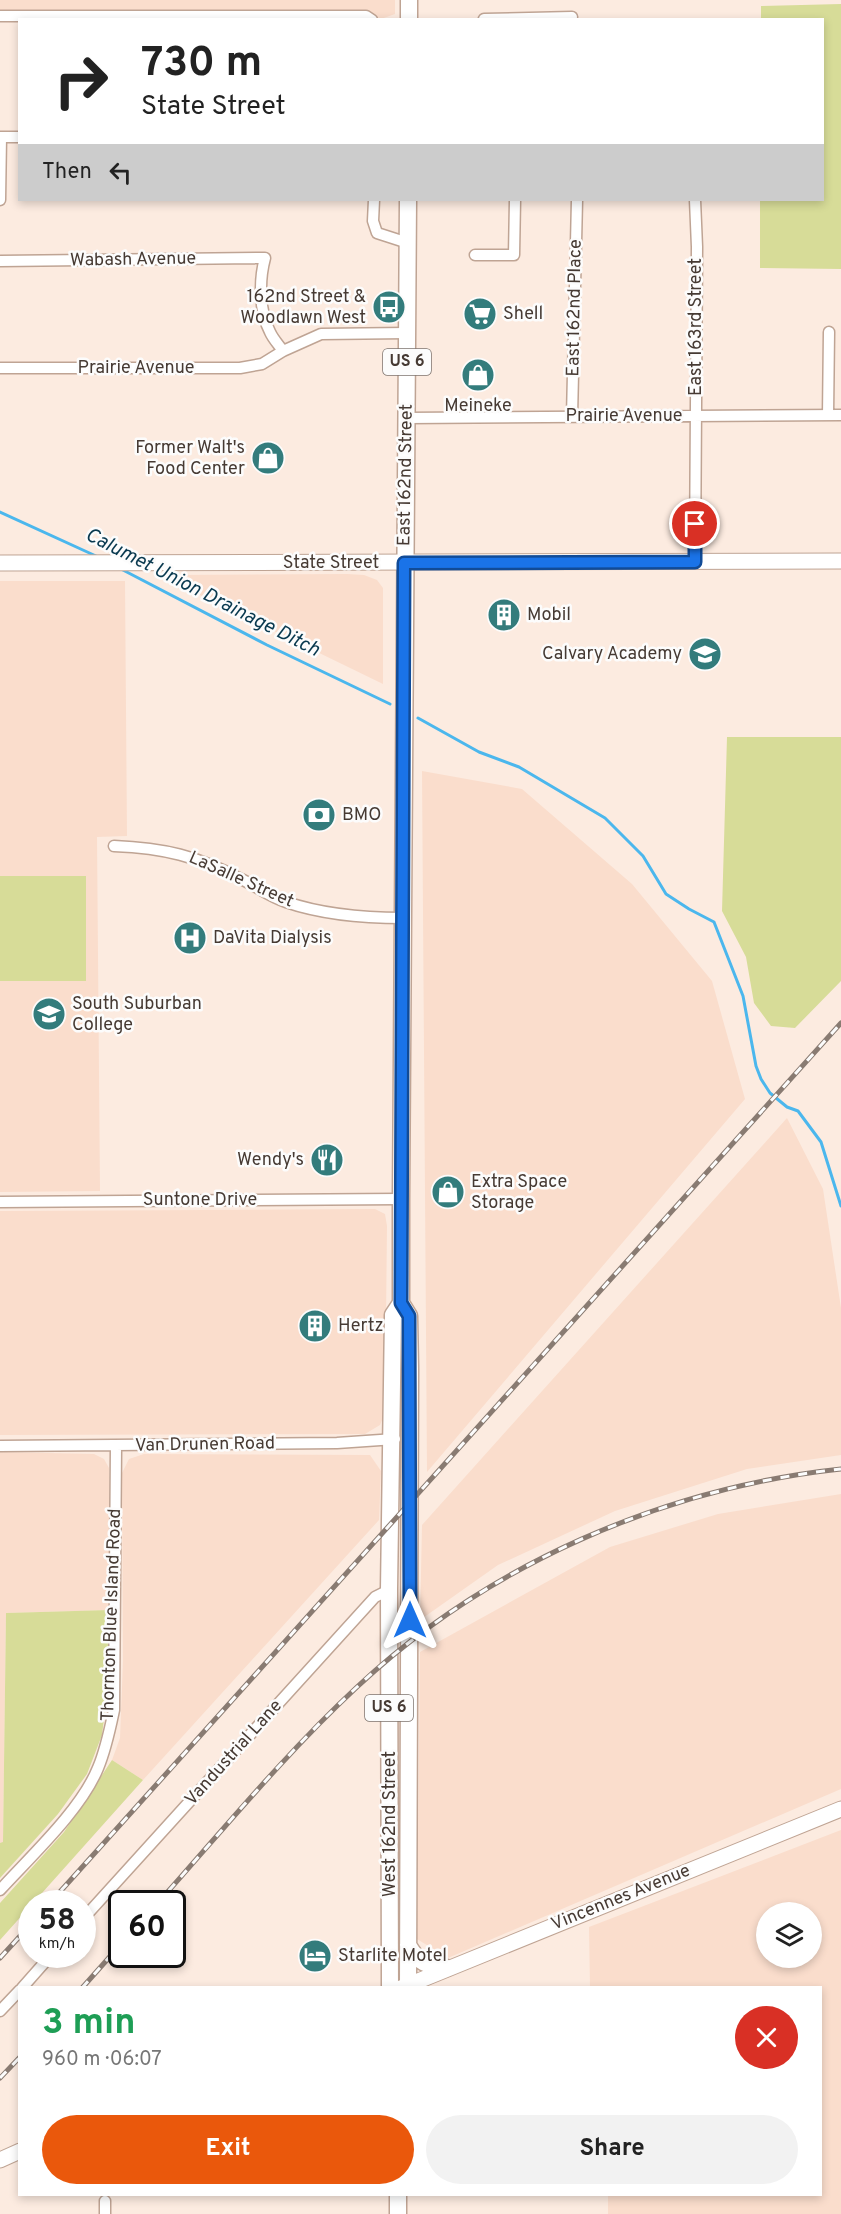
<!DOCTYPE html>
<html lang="en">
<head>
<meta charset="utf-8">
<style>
  :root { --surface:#fff; --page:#f2f2f2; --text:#222; --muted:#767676; --accent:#ea580c }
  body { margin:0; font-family:Overpass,sans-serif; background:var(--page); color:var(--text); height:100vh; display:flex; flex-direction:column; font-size:22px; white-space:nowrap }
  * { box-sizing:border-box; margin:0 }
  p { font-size:20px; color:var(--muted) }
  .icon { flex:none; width:33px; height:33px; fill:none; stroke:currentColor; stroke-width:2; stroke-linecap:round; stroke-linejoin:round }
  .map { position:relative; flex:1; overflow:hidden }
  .details { position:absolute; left:18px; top:1986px; width:804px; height:210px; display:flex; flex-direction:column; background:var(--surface); border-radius:0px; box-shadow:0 3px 9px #0003 }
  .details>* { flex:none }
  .hud { position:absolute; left:18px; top:18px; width:806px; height:183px; border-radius:0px; box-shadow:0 3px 9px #0003; background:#fff; color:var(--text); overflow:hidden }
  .fabs { position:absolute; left:756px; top:1902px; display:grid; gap:12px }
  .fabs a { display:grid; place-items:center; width:66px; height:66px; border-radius:50%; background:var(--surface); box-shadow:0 3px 9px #0003; font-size:30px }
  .speed { position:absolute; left:18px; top:1890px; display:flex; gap:12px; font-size:30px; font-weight:700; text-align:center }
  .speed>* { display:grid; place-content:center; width:78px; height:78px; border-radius:50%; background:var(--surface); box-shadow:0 3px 9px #0003; line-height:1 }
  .speed small { font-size:15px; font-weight:400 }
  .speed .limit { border:3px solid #111; border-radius:9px; background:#fff; color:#111 }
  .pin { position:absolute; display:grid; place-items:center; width:51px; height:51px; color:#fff; margin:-26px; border:3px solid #fff; border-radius:50%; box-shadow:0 2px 6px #0007 }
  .me { position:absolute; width:66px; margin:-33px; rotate:0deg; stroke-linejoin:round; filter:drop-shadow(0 0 4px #0008) }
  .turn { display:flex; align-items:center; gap:21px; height:126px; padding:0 24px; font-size:27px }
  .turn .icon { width:78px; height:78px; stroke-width:2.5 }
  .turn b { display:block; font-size:42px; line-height:51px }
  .then { display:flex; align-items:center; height:57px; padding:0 24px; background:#0003; gap:12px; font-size:22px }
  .round { display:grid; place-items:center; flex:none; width:63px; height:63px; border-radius:32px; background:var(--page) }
  .head { display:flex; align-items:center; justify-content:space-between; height:102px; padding:0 24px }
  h1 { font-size:36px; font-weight:700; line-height:45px; color:#1e9e55 }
  .primary-button { display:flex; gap:12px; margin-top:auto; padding:12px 24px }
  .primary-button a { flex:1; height:69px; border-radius:36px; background:var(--accent); color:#fff; font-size:24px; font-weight:700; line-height:69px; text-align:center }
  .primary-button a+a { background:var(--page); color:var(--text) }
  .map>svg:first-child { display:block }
  .built { fill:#faddcc; fill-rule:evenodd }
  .green { fill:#d7dc98 }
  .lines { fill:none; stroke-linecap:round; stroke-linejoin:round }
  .stream { stroke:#4bb7ed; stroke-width:3 }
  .street-casing { stroke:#bfa494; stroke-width:13 }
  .secondary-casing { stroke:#bfa494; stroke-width:17 }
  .primary-casing { stroke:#bfa494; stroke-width:19 }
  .street { stroke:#fff; stroke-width:10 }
  .secondary { stroke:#fff; stroke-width:15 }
  .primary { stroke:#fff; stroke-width:16 }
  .rail-casing { stroke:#897b72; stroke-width:5 }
  .rail { stroke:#fcfcfc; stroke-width:3; stroke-dasharray:9; stroke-linecap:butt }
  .route-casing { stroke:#114b97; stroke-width:15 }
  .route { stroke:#1a73e8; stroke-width:10 }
  .labels { text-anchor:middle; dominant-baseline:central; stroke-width:5; stroke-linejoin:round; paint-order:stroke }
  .shield { fill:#fcfcfc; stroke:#7d746f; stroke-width:1.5 }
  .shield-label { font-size:16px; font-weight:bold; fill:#463a33 }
  .street-label { font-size:18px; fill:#463a33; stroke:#fcfcfc }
  .poi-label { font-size:18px; fill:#463a33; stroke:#fcfcfc; text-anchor:start }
  .water-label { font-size:20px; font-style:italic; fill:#09394f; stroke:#fcfcfc }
</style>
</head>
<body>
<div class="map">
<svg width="841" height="2214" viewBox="0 0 841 2214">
  <rect width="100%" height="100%" fill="#fcebe0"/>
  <path class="built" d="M 0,0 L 395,0 L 395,14 L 381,19 L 0,19 Z
    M 347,574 L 364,575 L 377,580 L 383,588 L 383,684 L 173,582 L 173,575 Z
    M 0,581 L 125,581 L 127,836 L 97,837 L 100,1191 L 0,1192 Z
    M 422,771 L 522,789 L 632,884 L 712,981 L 745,1099 L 427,1472 Z
    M 787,1118 L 823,1189 L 841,1308 L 841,1455 L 747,1469 L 615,1511 L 498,1565 L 420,1620 L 422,1525 Z
    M 375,1209 L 385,1214 L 387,1226 L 385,1413 L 380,1425 L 365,1434 L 0,1435 L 0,1211 Z
    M 0,1452 L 94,1454 L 104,1459 L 109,1468 L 109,1610 L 6,1613 L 3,1843 L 0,1843 Z
    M 144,1454 L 370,1455 L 381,1471 L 379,1520 L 143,1780 L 112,1760 L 120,1738 L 123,1661 L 122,1473 L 129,1459 Z
    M 841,1494 L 841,1789 L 448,1958 L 417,1939 L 420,1652 L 610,1547 L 718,1514 Z
    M 841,1830 L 841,2214 L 608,2214 L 608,2195 L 820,2194 L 820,1988 L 590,1987 L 589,1927 ZM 766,1912 L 812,1912 L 812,1958 L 766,1958 Z"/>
  <path class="green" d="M 841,4 L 841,269 L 760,268 L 760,200 L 822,200 L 822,20 L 761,19 L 761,6 Z
    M 727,737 L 841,737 L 841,981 L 795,1028 L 771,1026 L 754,1003 L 746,957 L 722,911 Z
    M 0,876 L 86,876 L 86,981 L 0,981 Z
    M 109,1610 L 109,1679 L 102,1735 L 87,1774 L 58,1814 L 0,1878 L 0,1843 L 3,1842 L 6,1613 Z
    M 112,1760 L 143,1780 L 0,1940 L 0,1903 L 64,1832 Z"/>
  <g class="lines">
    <path class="stream" d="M 0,512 L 96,556
      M 121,569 L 267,645 L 390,704
      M 418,718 L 479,752 L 519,767 L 605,818 L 643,856 L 666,894 L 689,909 L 714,922 L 743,996 L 756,1066 L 761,1079 L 770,1093 L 787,1107 L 798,1111 L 821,1142 L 841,1206"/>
    <g class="street-casing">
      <path id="street" d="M 0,16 L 366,16 L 372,20
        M 484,19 L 572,17
        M 0,137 L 20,137
        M 0,200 L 1,137
        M 374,200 L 373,221 L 377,233 L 408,243
        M 475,255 L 514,255 L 515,200
        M 0,261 L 265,258 C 259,280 259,311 270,332 C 273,339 279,345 283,351
        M 0,368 L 240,368 L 262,364 L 283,351 L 321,334 L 407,333
        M 828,415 L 829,332
        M 572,417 L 577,200
        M 407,418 L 841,415
        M 695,562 L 697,247 L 695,200
        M 114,846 C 164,848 197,856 241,879 C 256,886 270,897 286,902 C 324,915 363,918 403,918
        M 0,1202 L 401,1199
        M 0,1446 L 337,1443 L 395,1439
        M 0,1890 C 31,1856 81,1810 98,1768 C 106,1749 110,1729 114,1710 L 116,1446
        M 82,1920 L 375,1597 L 389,1590
        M 22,1988 L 52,1954
        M 0,2011 L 20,1990
        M 105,2201 L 105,2214"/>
    </g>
    <g class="secondary-casing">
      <path id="secondary" d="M 0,563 L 841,561
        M 401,1988 L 841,1809
        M 0,2160 L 20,2151"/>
    </g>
    <g class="primary-casing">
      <path id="primary" d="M 409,0 L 409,20
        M 408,1945 C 418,1963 427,1966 447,1968
        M 390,1988 L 389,1590 L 393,1315 L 401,1303
        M 408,1988 L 410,1369 L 409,1316 L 401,1303 L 401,1199 L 408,200
        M 398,2214 L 398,2194"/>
    </g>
    <use href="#street" class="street"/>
    <use href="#secondary" class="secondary"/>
    <use href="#primary" class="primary"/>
    <g class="rail-casing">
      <path id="rail" d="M 49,1904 L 841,1023
        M 157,1904 C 222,1831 285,1754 357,1687 C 487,1565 663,1488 841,1469
        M 0,1958 L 32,1923
        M 82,1988 L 122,1943
        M 0,2078 L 20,2057"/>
    </g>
    <use href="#rail" class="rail"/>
  </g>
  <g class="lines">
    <g class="route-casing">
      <path id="route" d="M 410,1620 L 409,1316 L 401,1303 L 404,563 L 695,562 L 695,524"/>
    </g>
    <use href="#route" class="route"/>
  </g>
  <defs>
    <g id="bus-disc" transform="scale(1.725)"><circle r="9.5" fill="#337c7c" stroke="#fcfcfc"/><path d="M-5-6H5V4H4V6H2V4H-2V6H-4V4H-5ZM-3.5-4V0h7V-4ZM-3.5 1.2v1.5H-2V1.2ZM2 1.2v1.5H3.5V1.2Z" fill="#fff"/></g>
    <g id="supermarket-disc" transform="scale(1.725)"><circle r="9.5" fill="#337c7c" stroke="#fcfcfc"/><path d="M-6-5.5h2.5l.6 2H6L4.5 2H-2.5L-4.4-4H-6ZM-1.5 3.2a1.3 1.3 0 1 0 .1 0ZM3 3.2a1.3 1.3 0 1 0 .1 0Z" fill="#fff"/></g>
    <g id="shop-disc" transform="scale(1.725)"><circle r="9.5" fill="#337c7c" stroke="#fcfcfc"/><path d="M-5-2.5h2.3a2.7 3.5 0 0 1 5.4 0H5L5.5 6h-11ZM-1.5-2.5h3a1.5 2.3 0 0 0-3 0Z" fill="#fff"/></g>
    <g id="building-disc" transform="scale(1.725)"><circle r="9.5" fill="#337c7c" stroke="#fcfcfc"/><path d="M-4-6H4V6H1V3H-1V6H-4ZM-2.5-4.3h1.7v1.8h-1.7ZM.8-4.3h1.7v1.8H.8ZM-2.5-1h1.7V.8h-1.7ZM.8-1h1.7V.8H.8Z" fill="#fff"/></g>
    <g id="school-disc" transform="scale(1.725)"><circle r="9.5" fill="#337c7c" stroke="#fcfcfc"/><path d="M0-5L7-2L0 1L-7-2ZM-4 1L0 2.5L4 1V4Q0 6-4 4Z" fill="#fff"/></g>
    <g id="bank-disc" transform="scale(1.725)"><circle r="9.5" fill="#337c7c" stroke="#fcfcfc"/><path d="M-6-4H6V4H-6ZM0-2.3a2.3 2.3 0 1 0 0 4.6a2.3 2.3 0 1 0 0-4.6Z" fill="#fff"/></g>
    <g id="hospital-disc" transform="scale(1.725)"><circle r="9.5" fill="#337c7c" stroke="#fcfcfc"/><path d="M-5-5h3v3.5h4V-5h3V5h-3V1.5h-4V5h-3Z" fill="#fff"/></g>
    <g id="university-disc" transform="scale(1.725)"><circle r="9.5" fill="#337c7c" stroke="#fcfcfc"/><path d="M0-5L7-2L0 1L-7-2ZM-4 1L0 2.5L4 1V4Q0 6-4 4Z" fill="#fff"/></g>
    <g id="restaurant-disc" transform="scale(1.725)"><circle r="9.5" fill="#337c7c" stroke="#fcfcfc"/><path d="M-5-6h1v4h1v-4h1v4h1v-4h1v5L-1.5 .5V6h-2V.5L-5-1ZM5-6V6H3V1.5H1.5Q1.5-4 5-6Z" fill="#fff"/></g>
    <g id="hotel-disc" transform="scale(1.725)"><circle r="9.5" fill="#337c7c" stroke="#fcfcfc"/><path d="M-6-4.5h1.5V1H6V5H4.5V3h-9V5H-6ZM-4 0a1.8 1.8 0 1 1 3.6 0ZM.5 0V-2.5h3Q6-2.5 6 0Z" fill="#fff"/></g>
  </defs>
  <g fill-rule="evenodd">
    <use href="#bus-disc" x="389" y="307"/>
    <use href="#supermarket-disc" x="480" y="314"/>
    <use href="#shop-disc" x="478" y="375"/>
    <use href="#shop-disc" x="268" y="458"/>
    <use href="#building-disc" x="504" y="615"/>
    <use href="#school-disc" x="705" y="654"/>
    <use href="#bank-disc" x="319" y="815"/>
    <use href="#hospital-disc" x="190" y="938"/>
    <use href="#university-disc" x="49" y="1014"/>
    <use href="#restaurant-disc" x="327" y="1160"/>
    <use href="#shop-disc" x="448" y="1192"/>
    <use href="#building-disc" x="315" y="1326"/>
    <use href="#hotel-disc" x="315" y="1956"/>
  </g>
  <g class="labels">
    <g class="shield">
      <rect x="383" y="349" width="48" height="26" rx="4.5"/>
      <rect x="365" y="1695" width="48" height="26" rx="4.5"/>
    </g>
    <g class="shield-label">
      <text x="407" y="362">US 6</text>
      <text x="389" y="1708">US 6</text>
    </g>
    <g class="street-label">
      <text transform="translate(133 260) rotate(-1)">Wabash Avenue</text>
      <text transform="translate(575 308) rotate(-89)">East 162nd Place</text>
      <text transform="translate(696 327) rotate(-90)">East 163rd Street</text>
      <text x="136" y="368">Prairie Avenue</text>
      <text x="624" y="416">Prairie Avenue</text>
      <text transform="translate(406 475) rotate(-89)">East 162nd Street</text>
      <text x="331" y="563">State Street</text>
      <text transform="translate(241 880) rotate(24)">LaSalle Street</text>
      <text x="200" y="1200">Suntone Drive</text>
      <text transform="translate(205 1445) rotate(-1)">Van Drunen Road</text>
      <text transform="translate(112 1615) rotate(-88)">Thornton Blue Island Road</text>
      <text transform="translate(234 1753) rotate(-48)">Vandustrial Lane</text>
      <text transform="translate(390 1824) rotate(-90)">West 162nd Street</text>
      <text transform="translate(621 1898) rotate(-22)">Vincennes Avenue</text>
    </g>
    <g class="poi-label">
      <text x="366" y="297" text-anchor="end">162nd Street &amp;<tspan x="366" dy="21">Woodlawn West</tspan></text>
      <text x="503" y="314">Shell</text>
      <text x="478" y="406" text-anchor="middle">Meineke</text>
      <text x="245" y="448" text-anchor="end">Former Walt's<tspan x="245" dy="21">Food Center</tspan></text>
      <text x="527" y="615">Mobil</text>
      <text x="682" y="654" text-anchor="end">Calvary Academy</text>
      <text x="342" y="815">BMO</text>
      <text x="213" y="938">DaVita Dialysis</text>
      <text x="72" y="1004">South Suburban<tspan x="72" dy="21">College</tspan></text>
      <text x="304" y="1160" text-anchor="end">Wendy's</text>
      <text x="471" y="1182">Extra Space<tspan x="471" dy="21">Storage</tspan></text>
      <text x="338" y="1326">Hertz</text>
      <text x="338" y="1956">Starlite Motel</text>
    </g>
    <g class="water-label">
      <text transform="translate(202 593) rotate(27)">Calumet Union Drainage Ditch</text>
    </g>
  </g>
</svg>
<div class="fabs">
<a><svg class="icon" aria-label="layers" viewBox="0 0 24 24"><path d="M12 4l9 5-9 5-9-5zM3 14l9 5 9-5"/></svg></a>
</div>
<div class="speed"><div>58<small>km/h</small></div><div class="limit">60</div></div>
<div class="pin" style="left:695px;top:524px;background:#d93025"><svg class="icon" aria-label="arrive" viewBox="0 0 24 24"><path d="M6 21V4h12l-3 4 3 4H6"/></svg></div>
<svg class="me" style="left:410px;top:1620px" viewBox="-20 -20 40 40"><path d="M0-17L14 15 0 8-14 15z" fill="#1a73e8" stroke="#fff" stroke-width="4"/></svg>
<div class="hud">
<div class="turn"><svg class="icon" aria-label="right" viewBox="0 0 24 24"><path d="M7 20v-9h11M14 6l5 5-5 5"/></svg><div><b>730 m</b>State Street</div></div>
<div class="then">Then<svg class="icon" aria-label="left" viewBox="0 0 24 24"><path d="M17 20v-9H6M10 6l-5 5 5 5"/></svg></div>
</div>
<section class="details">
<div class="head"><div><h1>3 min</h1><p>960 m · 06:07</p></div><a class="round" style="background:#d93025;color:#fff"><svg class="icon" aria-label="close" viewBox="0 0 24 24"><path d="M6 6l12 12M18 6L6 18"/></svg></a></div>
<div class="primary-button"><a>Exit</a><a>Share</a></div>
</section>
</div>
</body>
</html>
